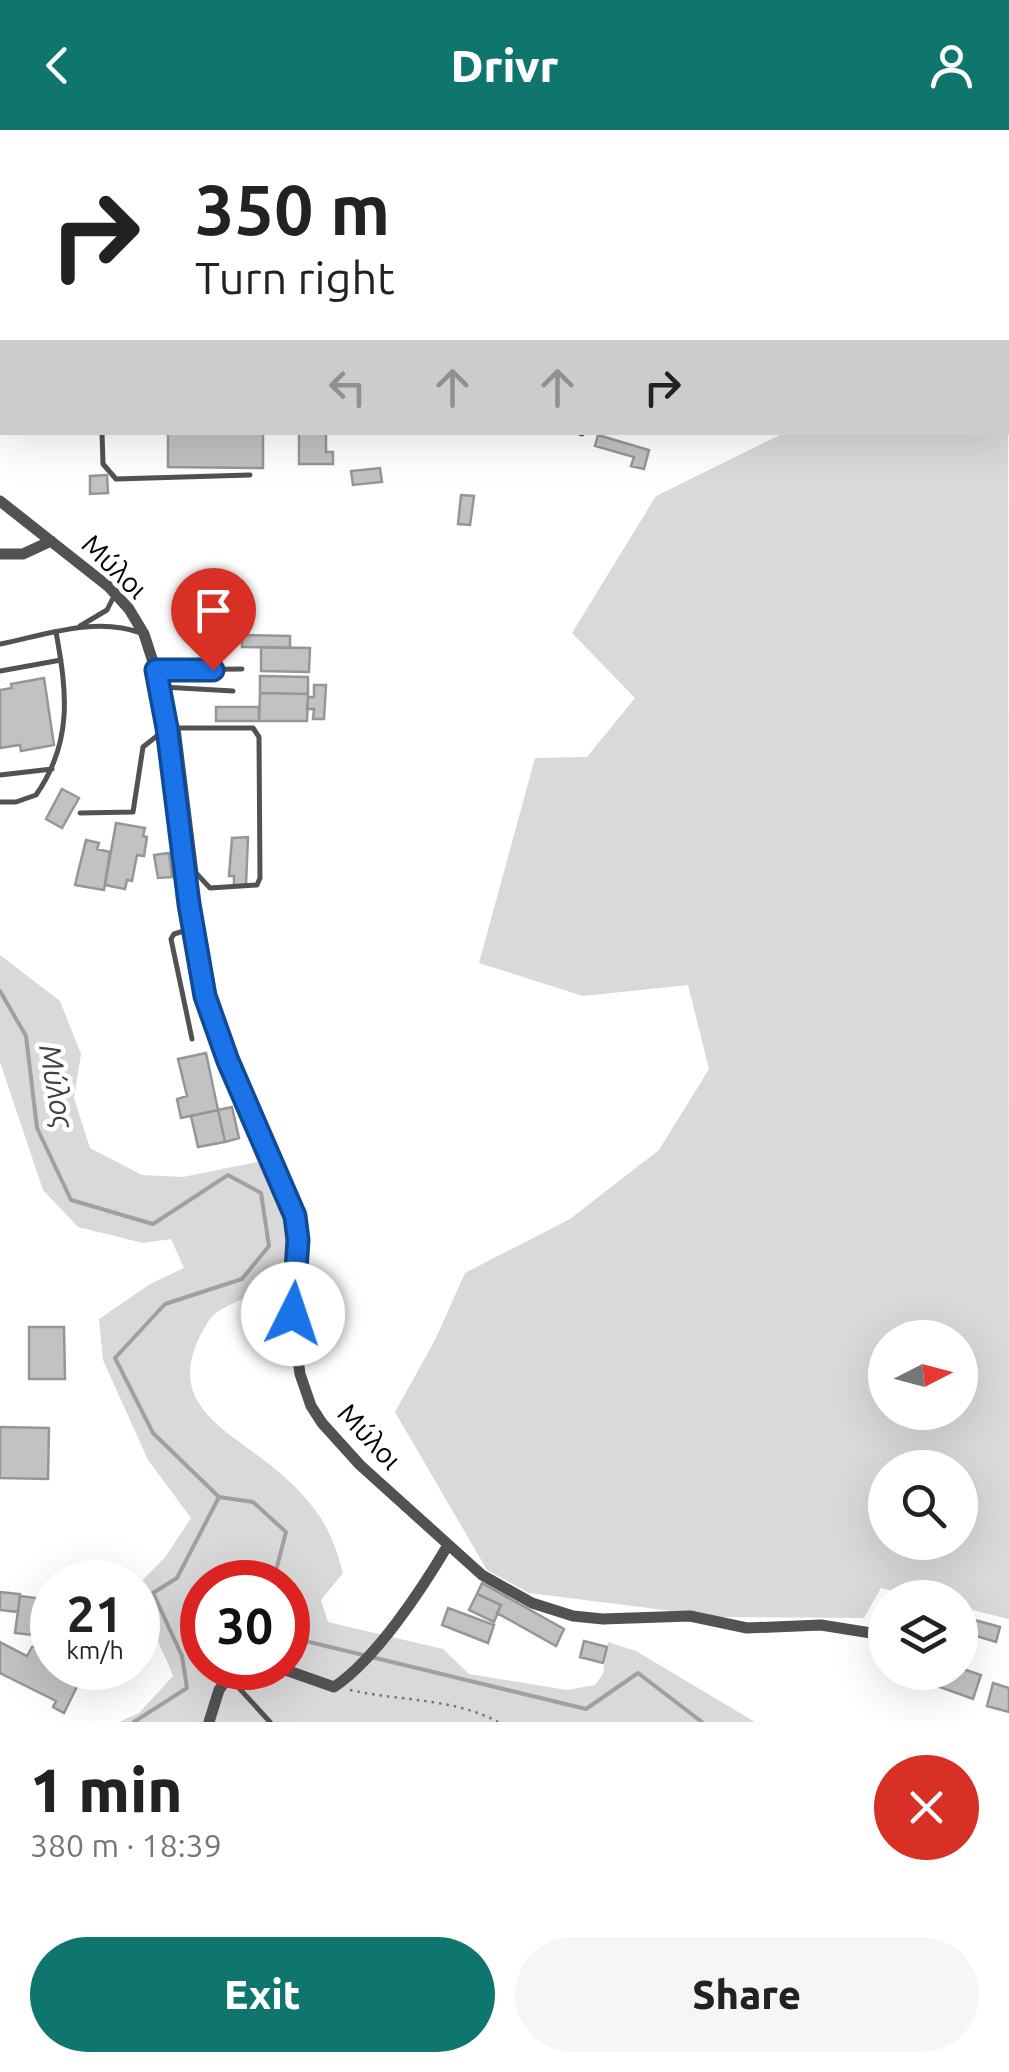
<!DOCTYPE html>
<html lang="en">
<head>
<meta charset="utf-8">
<style>
  :root { --surface:#fff; --page:#f6f6f6; --text:#222; --muted:#767676; --accent:#0f766e }
  body { margin:0; font-family:Ubuntu,sans-serif; background:var(--page); color:var(--text); height:100vh; display:flex; flex-direction:column; font-size:38px; white-space:nowrap }
  * { box-sizing:border-box; margin:0 }
  p { font-size:32px; color:var(--muted) }
  .icon { flex:none; width:55px; height:55px; fill:none; stroke:currentColor; stroke-width:2; stroke-linecap:round; stroke-linejoin:round }
  .map { position:relative; height:1592px; overflow:hidden }
  .details { display:flex; flex-direction:column; background:var(--surface); flex:1 }
  .details>* { flex:none }
  .guide { position:absolute; left:0px; top:0px; width:1010px; height:305px; box-shadow:0 10px 40px #0002; background:#fff; color:var(--text); overflow:hidden }
  .needle { width:65px; rotate:84deg }
  .buttons { position:absolute; left:868px; top:1190px; display:grid; gap:20px }
  .buttons a { display:grid; place-items:center; width:110px; height:110px; border-radius:50%; background:var(--surface); box-shadow:0 10px 40px #0002; font-size:50px }
  .speed { position:absolute; left:30px; top:1430px; display:flex; gap:20px; font-size:50px; font-weight:700; text-align:center }
  .speed>* { display:grid; place-content:center; width:130px; height:130px; border-radius:50%; background:var(--surface); box-shadow:0 10px 40px #0002; line-height:1 }
  .speed small { font-size:25px; font-weight:400 }
  .speed .limit { border:15px solid #d22; background:#fff; color:#111 }
  .pin { position:absolute; display:grid; place-items:center; width:85px; height:85px; color:#fff; margin:-102px -42px; border-radius:50% 50% 50% 0; rotate:-45deg; box-shadow:0 0 10px #0007 }
  .pin .icon { rotate:45deg }
  .me { position:absolute; width:110px; margin:-55px; rotate:4deg; stroke-linejoin:round; filter:drop-shadow(0 0 8px #0008) }
  .turn { display:flex; align-items:center; gap:35px; height:210px; padding:0 30px; font-size:45px }
  .turn .icon { width:130px; height:130px; stroke-width:2.5 }
  .turn b { display:block; font-size:70px; line-height:85px }
  .lanes { display:flex; align-items:center; height:95px; padding:0 30px; background:#0003; justify-content:center; gap:50px; direction:ltr }
  .lanes .off { opacity:.35 }
  .round { display:grid; place-items:center; flex:none; width:105px; height:105px; border-radius:52px; background:var(--page) }
  .headline { display:flex; align-items:center; justify-content:space-between; height:170px; padding:0 30px }
  h1 { font-size:60px; font-weight:800; line-height:75px }
  .primary-button { display:flex; gap:20px; margin-top:auto; padding:20px 30px }
  .primary-button a { flex:1; height:115px; border-radius:60px; background:var(--accent); color:#fff; font-size:40px; font-weight:800; line-height:115px; text-align:center }
  .primary-button a+a { background:var(--page); color:var(--text) }
  header { display:flex; justify-content:space-between; align-items:center; height:130px; padding:0 30px; background:var(--accent); color:#fff; font-size:45px; font-weight:800 }
  .map>svg:first-child { display:block }
  .green { fill:#d9d9d9; fill-rule:evenodd }
  .lines { fill:none; stroke-linecap:round; stroke-linejoin:round }
  .stream { stroke:#a0a0a0; stroke-width:4 }
  .building { fill:#c2c2c2; stroke:#969696; stroke-width:2.5 }
  .path { stroke:#747474; stroke-width:2.5; stroke-dasharray:2.5 5; stroke-linecap:butt }
  .service { stroke:#525252; stroke-width:5 }
  .minor { stroke:#525252; stroke-width:11 }
  .route-casing { stroke:#114b97; stroke-width:25 }
  .route { stroke:#1a73e8; stroke-width:18 }
  .labels { text-anchor:middle; dominant-baseline:central; stroke-width:9; stroke-linejoin:round; paint-order:stroke }
  .street-label { font-size:28px; fill:#000; stroke:#fff }
  .water-label { font-size:30px; font-style:italic; fill:#414141; stroke:#fff }
</style>
</head>
<body>
<header><svg class="icon" aria-label="back" viewBox="0 0 24 24"><path d="M15 5l-7 7 7 7"/></svg>Drivr<svg class="icon" aria-label="person" viewBox="0 0 24 24"><circle cx="12" cy="8" r="4"/><path d="M4 21q1-7 8-7t8 7"/></svg></header>
<div class="map">
<svg width="1009" height="1592" viewBox="0 0 1009 1592">
  <rect width="100%" height="100%" fill="#fff"/>
  <path class="green" d="M 1008,222 L 1009,1489 L 960,1477 L 960,1468 L 922,1467 L 881,1458 L 864,1488 L 720,1487 L 529,1463 L 487,1440 L 395,1282 L 435,1210 L 465,1143 L 570,1089 L 659,1020 L 709,939 L 688,855 L 583,866 L 479,833 L 535,628 L 587,627 L 635,568 L 572,503 L 656,366 L 784,303 L 1008,302 ZM 885,1208 L 960,1208 L 960,1282 L 885,1282 ZM 885,1338 L 960,1338 L 960,1412 L 885,1412 Z
    M 0,825 L 60,871 L 81,924 L 74,968 L 90,1018 L 142,1045 L 183,1047 L 257,1032 C 281,1050 290,1089 294,1117 C 282,1134 272,1151 254,1163 C 240,1172 217,1177 208,1192 C 151,1283 243,1302 295,1357 C 323,1385 333,1406 343,1443 L 321,1470 L 328,1492 L 443,1519 L 469,1544 L 567,1560 L 595,1555 L 603,1544 L 608,1512 L 636,1521 L 755,1592 L 119,1592 L 139,1583 L 173,1546 C 165,1523 138,1475 138,1455 L 166,1426 L 191,1388 L 148,1330 L 103,1230 L 99,1189 L 150,1154 L 184,1138 L 171,1109 L 143,1113 L 78,1097 L 43,1060 L 0,932 ZM 202,1452 L 288,1452 L 288,1538 L 202,1538 Z"/>
  <g class="lines">
    <path class="stream" d="M 990,0 L 990,2
      M 0,861 L 26,906 L 37,998 L 71,1070 L 153,1094 L 228,1045 L 261,1063 L 269,1116 L 242,1149 L 165,1174 L 115,1228 L 153,1303 L 219,1367 L 253,1372 L 286,1402 L 273,1452
      M 288,1495 L 297,1509 L 586,1579 L 638,1543 L 702,1592
      M 134,1592 L 187,1558 L 182,1526 L 153,1463 L 177,1448 L 219,1367"/>
  </g>
  <path class="building" d="M 168,302 L 263,302 L 263,338 L 168,337 Z
    M 299,302 L 326,302 L 326,322 L 333,322 L 333,334 L 299,334 Z
    M 598,305 L 649,320 L 644,339 L 631,336 L 634,327 L 595,316 Z
    M 380,338 L 382,352 L 353,355 L 351,341 Z
    M 107,345 L 108,363 L 90,364 L 90,346 Z
    M 461,365 L 474,366 L 470,395 L 458,394 Z
    M 242,505 L 290,506 L 290,518 L 242,517 Z
    M 261,517 L 310,518 L 309,542 L 261,541 Z
    M 260,546 L 308,547 L 308,564 L 260,563 Z
    M 44,548 L 54,615 L 21,621 L 20,615 L 0,618 L 0,560 L 12,558 L 11,554 Z
    M 314,555 L 326,555 L 324,589 L 313,589 L 314,579 L 307,579 L 308,567 L 314,567 Z
    M 260,563 L 308,564 L 307,591 L 259,591 Z
    M 216,577 L 259,577 L 259,591 L 216,591 Z
    M 62,659 L 79,668 L 62,698 L 46,689 Z
    M 116,693 L 145,698 L 143,706 L 147,707 L 144,726 L 137,725 L 132,751 L 127,750 L 125,759 L 105,755 Z
    M 248,707 L 246,755 L 234,755 L 234,746 L 229,746 L 232,708 Z
    M 86,710 L 99,713 L 97,719 L 110,722 L 104,760 L 75,755 Z
    M 169,723 L 172,747 L 158,748 L 154,725 Z
    M 206,923 L 218,980 L 181,988 L 177,969 L 187,966 L 178,929 Z
    M 232,977 L 239,1008 L 225,1012 L 218,980 Z
    M 218,980 L 225,1012 L 198,1017 L 191,986 Z
    M 29,1197 L 64,1197 L 65,1249 L 29,1249 Z
    M 0,1297 L 49,1298 L 48,1349 L 0,1348 Z
    M 482,1453 L 564,1499 L 556,1516 L 497,1483 L 501,1475 L 477,1464 Z
    M 0,1462 L 20,1464 L 18,1482 L 0,1480 Z
    M 477,1464 L 501,1475 L 494,1492 L 469,1480 Z
    M 20,1466 L 52,1470 L 52,1507 L 15,1503 Z
    M 448,1478 L 494,1495 L 488,1513 L 442,1495 Z
    M 960,1486 L 1000,1497 L 996,1512 L 960,1501 Z
    M 584,1511 L 607,1517 L 603,1533 L 580,1527 Z
    M 0,1512 L 27,1526 L 32,1517 L 36,1516 L 50,1520 L 52,1538 L 86,1538 L 64,1583 L 53,1577 L 56,1571 L 0,1543 Z
    M 960,1538 L 981,1545 L 973,1569 L 898,1542 L 960,1542 Z
    M 993,1553 L 1009,1558 L 1009,1582 L 987,1576 Z"/>
  <g class="lines">
    <path class="path" d="M 350,1560 C 399,1571 454,1568 498,1592"/>
    <path class="service" d="M 669,0 L 671,2
      M 102,302 L 103,334 L 116,349 L 250,345
      M 576,302 L 582,304
      M 80,496 L 107,480 L 114,466
      M 0,514 C 45,505 96,486 141,503
      M 159,540 L 242,539
      M 0,541 L 61,530
      M 163,557 L 233,561
      M 0,645 L 52,639
      M 0,672 L 16,672 L 36,665 C 73,612 67,562 56,502
      M 80,683 L 133,682 L 143,617 L 167,598 L 253,598 L 259,607 L 260,748 L 257,755 L 210,758 L 196,743 L 178,598
      M 190,799 L 174,804 L 171,809 L 192,909
      M 228,1546 L 270,1592"/>
    <path class="minor" d="M 1008,52 L 1009,51
      M 0,159 L 2,159
      M 0,371 L 109,457 L 129,479 L 144,504 L 156,541 L 167,598 L 189,774 L 205,866 L 228,931 L 295,1085 L 298,1110 L 294,1199 L 300,1244 L 311,1276 L 322,1293 L 360,1335 L 482,1445 L 532,1473 L 573,1486 L 603,1489 L 690,1486 L 747,1498 L 821,1495 L 871,1503
      M 0,424 L 23,424 L 51,411
      M 280,1538 L 334,1557 C 376,1529 422,1459 448,1415
      M 209,1592 L 219,1560 L 235,1538"/>
  </g>
  <g class="lines">
    <g class="route-casing">
      <path id="route" d="M 213,540 L 156,540 L 167,598 L 189,774 L 205,866 L 228,931 L 295,1086 L 298,1110 L 293,1184"/>
    </g>
    <use href="#route" class="route"/>
  </g>
  <g class="labels">
    <g class="street-label">
      <text transform="translate(115 436) rotate(44)">Μύλοι</text>
      <text transform="translate(370 1306) rotate(47)">Μύλοι</text>
    </g>
    <g class="water-label">
      <text transform="translate(57 956) rotate(80)">Μύλος</text>
    </g>
  </g>
</svg>
<div class="buttons">
<a><svg class="needle" viewBox="-14 -14 28 28"><path d="M0-13l5 13h-10z" fill="#e53935"/><path d="M0 13l5-13h-10z" fill="#767676"/></svg></a>
<a><svg class="icon" aria-label="search" viewBox="0 0 24 24"><circle cx="10" cy="10" r="6"/><path d="M15 15l6 6"/></svg></a>
<a><svg class="icon" aria-label="layers" viewBox="0 0 24 24"><path d="M12 4l9 5-9 5-9-5zM3 14l9 5 9-5"/></svg></a>
</div>
<div class="speed"><div>21<small>km/h</small></div><div class="limit">30</div></div>
<div class="pin" style="left:213px;top:540px;background:#d93025"><svg class="icon" aria-label="arrive" viewBox="0 0 24 24"><path d="M6 21V4h12l-3 4 3 4H6"/></svg></div>
<svg class="me" style="left:293px;top:1184px" viewBox="-20 -20 40 40"><circle r="19" fill="#fff"/><path d="M0-13L10 11 0 6-10 11z" fill="#1a73e8"/></svg>
<div class="guide">
<div class="turn"><svg class="icon" aria-label="right" viewBox="0 0 24 24"><path d="M7 20v-9h11M14 6l5 5-5 5"/></svg><div><b>350 m</b>Turn right</div></div>
<div class="lanes"><svg class="icon off" aria-label="left" viewBox="0 0 24 24"><path d="M17 20v-9H6M10 6l-5 5 5 5"/></svg><svg class="icon off" aria-label="ahead" viewBox="0 0 24 24"><path d="M12 20V5M6 11l6-6 6 6"/></svg><svg class="icon off" aria-label="ahead" viewBox="0 0 24 24"><path d="M12 20V5M6 11l6-6 6 6"/></svg><svg class="icon" aria-label="right" viewBox="0 0 24 24"><path d="M7 20v-9h11M14 6l5 5-5 5"/></svg></div>
</div>
</div>
<section class="details">
<div class="headline"><div><h1>1 min</h1><p>380 m · 18:39</p></div><a class="round" style="background:#d93025;color:#fff"><svg class="icon" aria-label="close" viewBox="0 0 24 24"><path d="M6 6l12 12M18 6L6 18"/></svg></a></div>
<div class="primary-button"><a>Exit</a><a>Share</a></div>
</section>
</body>
</html>
